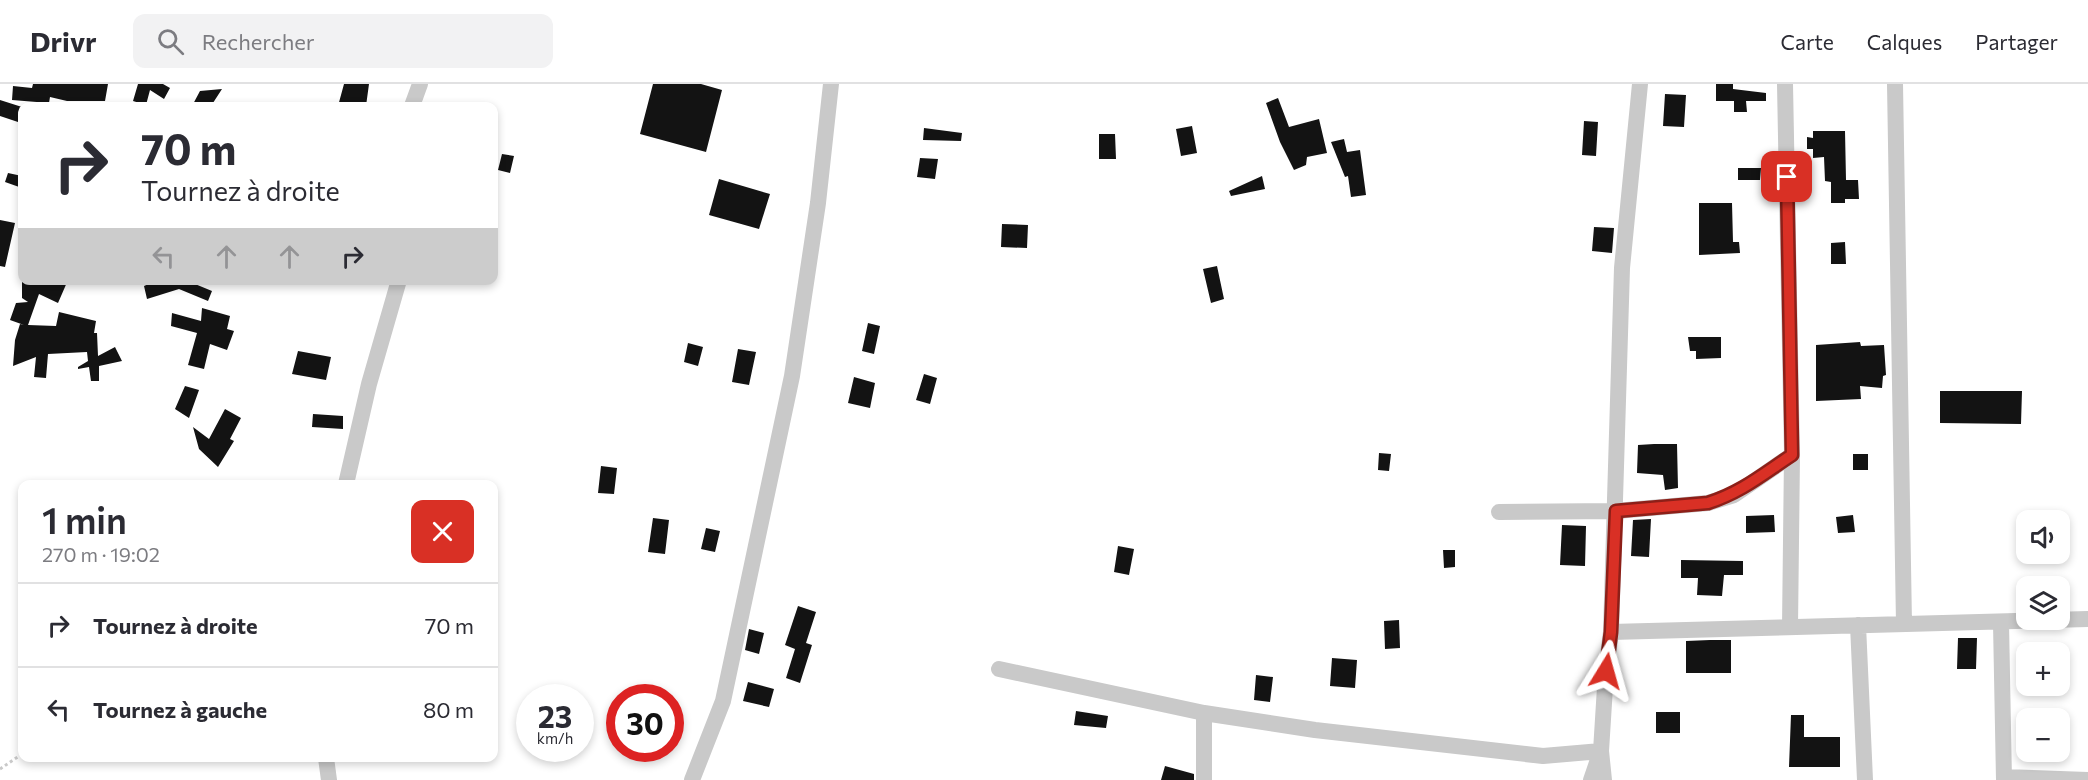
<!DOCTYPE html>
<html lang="fr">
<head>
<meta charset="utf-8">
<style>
  :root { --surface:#fff; --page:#f2f2f3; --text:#2b2b33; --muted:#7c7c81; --line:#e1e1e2 }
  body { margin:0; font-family:Commissioner,sans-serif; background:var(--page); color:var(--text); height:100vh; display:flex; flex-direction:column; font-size:22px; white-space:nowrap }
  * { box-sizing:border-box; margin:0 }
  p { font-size:20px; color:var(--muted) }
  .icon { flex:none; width:33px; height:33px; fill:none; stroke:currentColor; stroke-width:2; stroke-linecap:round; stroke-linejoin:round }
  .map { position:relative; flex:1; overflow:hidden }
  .drawer { position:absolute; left:18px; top:396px; width:480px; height:282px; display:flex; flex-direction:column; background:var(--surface); border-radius:12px; box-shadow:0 3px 9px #0003 }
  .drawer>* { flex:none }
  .guide { position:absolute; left:18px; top:18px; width:480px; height:183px; border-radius:12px; box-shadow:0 3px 9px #0003; background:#fff; color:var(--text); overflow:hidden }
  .tools { position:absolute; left:2016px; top:426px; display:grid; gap:12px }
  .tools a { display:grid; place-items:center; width:54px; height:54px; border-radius:12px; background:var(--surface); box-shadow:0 3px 9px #0003; font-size:30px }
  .speed { position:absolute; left:516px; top:600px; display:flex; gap:12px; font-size:30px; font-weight:700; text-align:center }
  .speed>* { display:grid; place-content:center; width:78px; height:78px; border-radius:50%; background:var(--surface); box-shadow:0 3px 9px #0003; line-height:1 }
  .speed small { font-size:15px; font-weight:400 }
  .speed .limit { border:9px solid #d22; background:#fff; color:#111 }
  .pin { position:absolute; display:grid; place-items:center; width:51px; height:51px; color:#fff; margin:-26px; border-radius:12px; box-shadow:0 3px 9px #0006 }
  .me { position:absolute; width:66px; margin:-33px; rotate:8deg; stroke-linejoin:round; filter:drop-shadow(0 0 4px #0008) }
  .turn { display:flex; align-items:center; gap:21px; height:126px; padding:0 24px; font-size:27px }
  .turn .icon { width:78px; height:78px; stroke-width:2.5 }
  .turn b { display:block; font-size:42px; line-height:51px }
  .lanes { display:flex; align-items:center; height:57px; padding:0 24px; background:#0003; justify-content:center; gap:30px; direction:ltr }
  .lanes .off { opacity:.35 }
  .round { display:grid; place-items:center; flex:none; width:63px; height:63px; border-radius:12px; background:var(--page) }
  .overview { display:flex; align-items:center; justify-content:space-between; height:102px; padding:0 24px }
  h1 { font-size:36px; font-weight:600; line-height:45px }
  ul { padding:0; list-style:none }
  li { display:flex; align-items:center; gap:18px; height:84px; padding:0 24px; border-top:2px solid var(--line) }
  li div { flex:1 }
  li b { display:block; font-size:22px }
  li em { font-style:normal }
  header { display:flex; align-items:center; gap:36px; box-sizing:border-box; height:84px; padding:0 30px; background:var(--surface); border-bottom:2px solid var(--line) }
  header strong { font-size:28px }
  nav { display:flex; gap:33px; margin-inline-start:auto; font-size:21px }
  .search { width:420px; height:54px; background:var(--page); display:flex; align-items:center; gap:15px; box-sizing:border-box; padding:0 21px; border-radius:12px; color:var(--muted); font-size:22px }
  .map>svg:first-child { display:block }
  .building { fill:#131313 }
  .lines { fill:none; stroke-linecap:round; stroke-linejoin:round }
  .path { stroke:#c9c9c9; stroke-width:3; stroke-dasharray:3 3; stroke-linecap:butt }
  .minor { stroke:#c9c9c9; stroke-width:16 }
  .route-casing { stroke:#8d1f18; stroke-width:15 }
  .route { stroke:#d93025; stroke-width:10 }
</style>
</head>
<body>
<header>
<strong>Drivr</strong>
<div class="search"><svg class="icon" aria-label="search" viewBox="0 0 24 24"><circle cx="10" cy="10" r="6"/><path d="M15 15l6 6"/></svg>Rechercher</div>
<nav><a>Carte</a><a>Calques</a><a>Partager</a></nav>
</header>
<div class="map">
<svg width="2088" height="696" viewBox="0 0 2088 696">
  <rect width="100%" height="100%" fill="#fff"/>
  <path class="building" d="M 33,0 L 108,0 L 105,17 L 67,17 L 50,13 L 49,19 L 12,16 L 13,2 L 32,4 Z
    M 138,0 L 163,0 L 170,4 L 164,15 L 150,6 L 146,21 L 133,17 Z
    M 344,0 L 369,0 L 366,22 L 338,22 Z
    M 653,0 L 701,0 L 722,6 L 706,68 L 640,50 Z
    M 1716,0 L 1733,0 L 1733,5 L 1766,9 L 1766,17 L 1746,17 L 1747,28 L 1734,28 L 1734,17 L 1716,17 Z
    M 222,5 L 211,22 L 192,22 L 200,7 Z
    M 1665,10 L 1686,11 L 1684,43 L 1663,42 Z
    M 1278,14 L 1289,43 L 1319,35 L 1327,69 L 1307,73 L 1306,81 L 1294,86 L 1280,58 L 1266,19 Z
    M 0,16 L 22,23 L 21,39 L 0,32 Z
    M 1584,37 L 1598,38 L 1596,72 L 1582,71 Z
    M 1192,42 L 1197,69 L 1181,72 L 1176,45 Z
    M 924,44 L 962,49 L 961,57 L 923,56 Z
    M 1813,47 L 1845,47 L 1846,96 L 1858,96 L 1859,115 L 1845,115 L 1845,119 L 1831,119 L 1831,98 L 1825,97 L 1824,73 L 1813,74 L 1813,65 L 1807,65 L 1807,53 L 1813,54 Z
    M 1099,50 L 1115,50 L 1116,75 L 1099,75 Z
    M 1344,55 L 1347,68 L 1360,66 L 1366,111 L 1351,113 L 1348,92 L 1345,93 L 1331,58 Z
    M 502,70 L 514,72 L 510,89 L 498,86 Z
    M 920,74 L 938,75 L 935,95 L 917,93 Z
    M 1738,84 L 1761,84 L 1760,96 L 1738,96 Z
    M 8,89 L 22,92 L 22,104 L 5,98 Z
    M 1262,92 L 1265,105 L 1231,112 L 1229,107 Z
    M 719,95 L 770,110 L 759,145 L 709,131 Z
    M 1699,119 L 1732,119 L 1733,158 L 1739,158 L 1740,169 L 1699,171 Z
    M 0,136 L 15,139 L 5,183 L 0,182 Z
    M 1002,140 L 1028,141 L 1027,164 L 1001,163 Z
    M 1594,143 L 1614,144 L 1612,169 L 1592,167 Z
    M 1845,158 L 1846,180 L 1831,180 L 1831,159 Z
    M 1217,182 L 1224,215 L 1211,219 L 1203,185 Z
    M 22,196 L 68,196 L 58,219 L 39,210 L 28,241 L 56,242 L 59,228 L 96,237 L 94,249 L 97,249 L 98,272 L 115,263 L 122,277 L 99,282 L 99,297 L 91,297 L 89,283 L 78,285 L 78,283 L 88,277 L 87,268 L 48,270 L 46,294 L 34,293 L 36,273 L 13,282 L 15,256 L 20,240 L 24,241 L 10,236 L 16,219 L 28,218 L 22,214 Z
    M 158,196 L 198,196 L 198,199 L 195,200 L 212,207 L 208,217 L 179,205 L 147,215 L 144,202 Z
    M 202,224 L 230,232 L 227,245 L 234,247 L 227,266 L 210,260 L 204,285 L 188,281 L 197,249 L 171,242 L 172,229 L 201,237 Z
    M 868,239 L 880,242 L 874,270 L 862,267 Z
    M 1688,253 L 1721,253 L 1721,274 L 1696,275 L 1696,267 L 1690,267 Z
    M 1860,258 L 1861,262 L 1884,261 L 1886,291 L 1883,292 L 1882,304 L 1860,302 L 1861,315 L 1816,317 L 1816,261 Z
    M 688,259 L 703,263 L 698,282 L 684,278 Z
    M 738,265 L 756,268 L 749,301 L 732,298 Z
    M 298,267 L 331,273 L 326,296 L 292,290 Z
    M 924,290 L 937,294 L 930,320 L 916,316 Z
    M 854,293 L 875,299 L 870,324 L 848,319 Z
    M 185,302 L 199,306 L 189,334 L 175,325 Z
    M 1940,307 L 2022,307 L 2021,340 L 1940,339 Z
    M 225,325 L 241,334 L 230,355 L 234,357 L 218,383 L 199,365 L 193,343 L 209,355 Z
    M 313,330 L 343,332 L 343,345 L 312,343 Z
    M 1654,360 L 1677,360 L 1678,404 L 1665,406 L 1663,391 L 1637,389 L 1638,361 Z
    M 1379,369 L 1391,370 L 1389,387 L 1378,386 Z
    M 1853,370 L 1868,370 L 1868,386 L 1853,386 Z
    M 601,382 L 617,384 L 614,410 L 598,409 Z
    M 1774,431 L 1775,448 L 1746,449 L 1746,432 Z
    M 1853,431 L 1855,448 L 1838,449 L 1836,433 Z
    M 653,434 L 669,436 L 665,470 L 648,468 Z
    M 1651,435 L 1649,473 L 1631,472 L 1633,436 Z
    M 1562,441 L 1586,442 L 1585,482 L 1560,481 Z
    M 706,444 L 720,447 L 715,468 L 701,465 Z
    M 1118,462 L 1134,465 L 1129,491 L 1114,488 Z
    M 1443,466 L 1455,466 L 1455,483 L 1444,484 Z
    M 1681,476 L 1743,477 L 1743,491 L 1724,491 L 1722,512 L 1697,511 L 1698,494 L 1681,494 Z
    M 798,522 L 816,528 L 806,559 L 812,561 L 800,599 L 786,594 L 795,565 L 785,561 Z
    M 1399,536 L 1400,564 L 1385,565 L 1384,537 Z
    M 749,545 L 764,549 L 759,570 L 745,566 Z
    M 1958,554 L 1977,554 L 1976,585 L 1957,585 Z
    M 1710,556 L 1731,556 L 1731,589 L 1686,589 L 1686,557 Z
    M 1332,574 L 1357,576 L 1355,604 L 1330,602 Z
    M 1256,591 L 1273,593 L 1270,618 L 1254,616 Z
    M 748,598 L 774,605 L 769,623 L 743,617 Z
    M 1076,627 L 1108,632 L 1106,644 L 1074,641 Z
    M 1656,628 L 1680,628 L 1680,649 L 1656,649 Z
    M 1791,631 L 1804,631 L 1804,653 L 1840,653 L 1840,683 L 1789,683 Z
    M 1165,682 L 1194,690 L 1194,696 L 1161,696 Z"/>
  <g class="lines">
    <path class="path" d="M 0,685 L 22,670"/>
    <path class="minor" d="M 1785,0 L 1792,371 L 1790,543
      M 1895,0 L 1904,540
      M 412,22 L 420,0
      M 346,400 L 369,300 L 399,196
      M 1499,428 L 1616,427 L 1708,419 L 1734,411 L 1792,371
      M 2001,539 L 2004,696
      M 1858,541 L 1865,696
      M 1611,548 L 2088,535
      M 999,585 L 1204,629 L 1315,646 L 1543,672 L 1601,667 L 1604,696
      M 326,674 L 329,696
      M 2004,693 L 2088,696
      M 692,696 L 723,617 L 792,292 L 818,119 L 831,0
      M 1204,696 L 1204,629
      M 1591,696 L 1601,667 L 1606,587 L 1611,548 L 1622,184 L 1640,0"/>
  </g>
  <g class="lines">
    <g class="route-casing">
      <path id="route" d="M 1606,587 L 1611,548 L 1616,427 L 1708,419 C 1742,408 1763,390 1792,371 L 1787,93"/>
    </g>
    <use href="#route" class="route"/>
  </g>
</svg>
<div class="tools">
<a><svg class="icon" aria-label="sound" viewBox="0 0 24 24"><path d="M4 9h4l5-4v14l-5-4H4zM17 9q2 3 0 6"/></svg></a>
<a><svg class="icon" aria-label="layers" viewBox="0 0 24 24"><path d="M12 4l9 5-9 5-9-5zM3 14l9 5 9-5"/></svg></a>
<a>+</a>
<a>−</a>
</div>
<div class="speed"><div>23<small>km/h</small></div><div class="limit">30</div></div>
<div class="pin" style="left:1787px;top:93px;background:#d93025"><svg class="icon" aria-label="arrive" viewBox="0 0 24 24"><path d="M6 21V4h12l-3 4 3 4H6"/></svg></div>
<svg class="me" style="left:1606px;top:587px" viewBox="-20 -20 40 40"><path d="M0-17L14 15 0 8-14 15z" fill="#d93025" stroke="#fff" stroke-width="4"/></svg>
<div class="guide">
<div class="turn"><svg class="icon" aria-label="right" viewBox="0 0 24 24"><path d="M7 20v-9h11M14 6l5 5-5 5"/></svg><div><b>70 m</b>Tournez à droite</div></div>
<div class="lanes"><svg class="icon off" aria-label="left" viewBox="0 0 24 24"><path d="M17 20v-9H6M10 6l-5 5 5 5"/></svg><svg class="icon off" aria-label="ahead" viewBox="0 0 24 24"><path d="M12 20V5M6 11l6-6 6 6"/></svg><svg class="icon off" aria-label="ahead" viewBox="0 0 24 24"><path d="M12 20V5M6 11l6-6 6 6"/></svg><svg class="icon" aria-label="right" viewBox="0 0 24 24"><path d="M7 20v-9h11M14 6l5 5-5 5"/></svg></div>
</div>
<section class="drawer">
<div class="overview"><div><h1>1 min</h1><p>270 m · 19:02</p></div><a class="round" style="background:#d93025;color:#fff"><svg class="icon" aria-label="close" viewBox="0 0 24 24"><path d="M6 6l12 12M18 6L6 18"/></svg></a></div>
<ul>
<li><svg class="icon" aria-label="right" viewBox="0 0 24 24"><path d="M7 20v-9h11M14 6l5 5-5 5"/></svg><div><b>Tournez à droite</b></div><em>70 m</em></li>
<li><svg class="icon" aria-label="left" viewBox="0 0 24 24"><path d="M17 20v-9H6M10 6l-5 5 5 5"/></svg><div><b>Tournez à gauche</b></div><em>80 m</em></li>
</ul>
</section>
</div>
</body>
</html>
